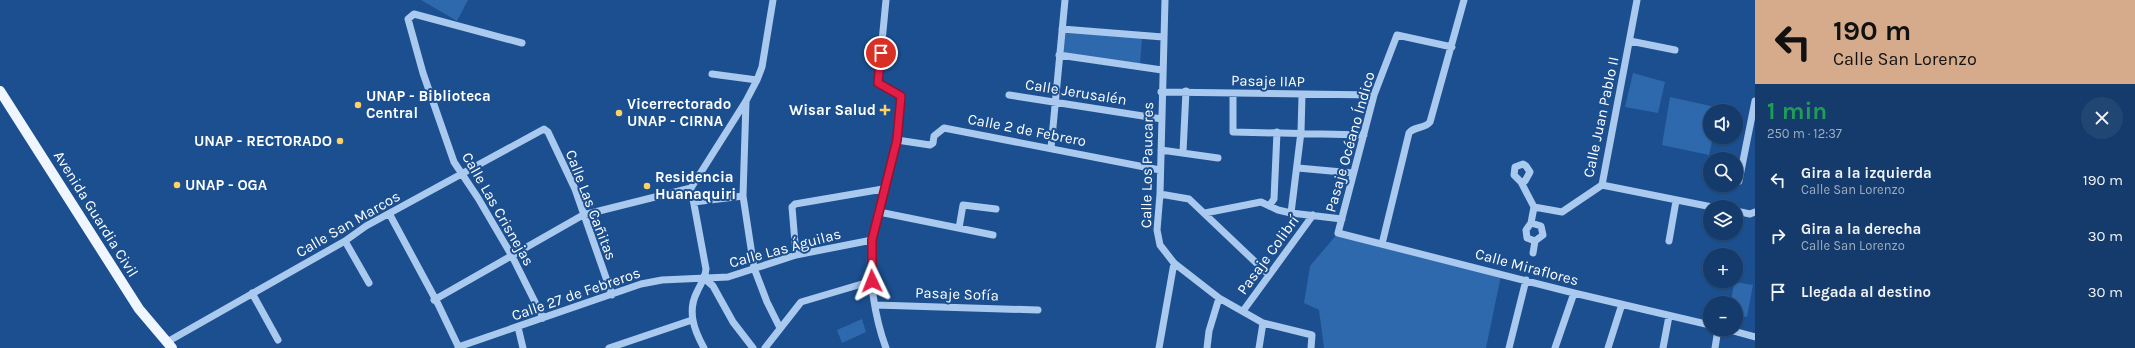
<!DOCTYPE html>
<html lang="es">
<head>
<meta charset="utf-8">
<style>
  :root { --surface:#143b6b; --page:#214673; --text:#f1f3f6; --muted:#9dadc1; --line:#33557e }
  body { margin:0; font-family:Karla,sans-serif; background:var(--page); color:var(--text); height:100vh; display:flex; flex-direction:column; font-size:15px; white-space:nowrap }
  * { box-sizing:border-box; margin:0 }
  p { font-size:13px; color:var(--muted) }
  .icon { flex:none; width:22px; height:22px; fill:none; stroke:currentColor; stroke-width:2; stroke-linecap:round; stroke-linejoin:round }
  .map { position:relative; flex:1; overflow:hidden }
  .side { display:flex; flex-direction:column; background:var(--surface); width:380px }
  .side>* { flex:none }
  .guide { background:#d6ab8b; color:#111; overflow:hidden }
  .buttons { position:absolute; left:1703px; top:104px; display:grid; gap:8px }
  .buttons a { display:grid; place-items:center; width:40px; height:40px; border-radius:50%; background:var(--surface); box-shadow:0 1px 3px #0004,0 0 0 1px var(--line); font-size:20px }
  .pin { position:absolute; display:grid; place-items:center; width:34px; height:34px; color:#fff; margin:-17px; border:2px solid #fff; border-radius:50%; box-shadow:0 1px 4px #0007 }
  .me { position:absolute; width:44px; margin:-22px; rotate:358deg; stroke-linejoin:round; filter:drop-shadow(0 0 3px #0008) }
  .turn { display:flex; align-items:center; gap:14px; height:84px; padding:0 12px; font-size:18px }
  .turn .icon { width:52px; height:52px; stroke-width:2.5 }
  .turn b { display:block; font-size:28px; line-height:34px }
  .round { display:grid; place-items:center; flex:none; width:42px; height:42px; border-radius:21px; background:var(--page) }
  .head { display:flex; align-items:center; justify-content:space-between; height:68px; padding:0 12px }
  h1 { font-size:24px; font-weight:700; line-height:30px; color:#1e9e55 }
  ul { padding:0; list-style:none }
  li { display:flex; align-items:center; gap:12px; height:56px; padding:0 12px }
  li div { flex:1 }
  li b { display:block; font-size:15px }
  li em { font-style:normal }
  main { display:flex; flex:1; min-height:0 }
  .map>svg:first-child { display:block }
  .green { fill:#2e69ad }
  .lines { fill:none; stroke-linecap:round; stroke-linejoin:round }
  .minor { stroke:#a9c9ee; stroke-width:7 }
  .major { stroke:#f0f6ff; stroke-width:10 }
  .route-casing { stroke:#92132f; stroke-width:10 }
  .route { stroke:#e11d48; stroke-width:7 }
  .poi-dot { fill:#ffd166; stroke:#1b4f8f; stroke-width:1.5 }
  .labels { text-anchor:middle; dominant-baseline:central; stroke-width:4; stroke-linejoin:round; paint-order:stroke }
  .street-label { font-size:15px; fill:#fff; stroke:#1b4f8f }
  .poi-label { font-size:15px; font-weight:bold; fill:#fff; stroke:#1b4f8f; text-anchor:start }
</style>
</head>
<body>
<main>
<div class="map">
<svg width="1755" height="348" viewBox="0 0 1755 348">
  <rect width="100%" height="100%" fill="#1b4f8f"/>
  <path class="green" d="M 421,0 L 468,0 L 457,21 Z
    M 1064,29 L 1142,38 L 1140,65 L 1062,54 Z
    M 1633,73 L 1665,82 L 1658,113 L 1625,107 Z
    M 1670,97 L 1720,108 L 1720,111 L 1710,111 L 1710,137 L 1713,137 L 1709,155 L 1662,145 Z
    M 1338,233 L 1502,271 L 1486,348 L 1324,348 L 1319,310 L 1304,303 L 1310,266 Z
    M 1734,282 L 1753,285 L 1747,317 L 1736,314 L 1736,303 L 1731,303 Z
    M 862,319 L 866,332 L 842,343 L 837,330 Z"/>
  <g class="lines">
    <path class="minor" d="M 886,0 L 878,83 L 899,94 L 901,98 C 899,112 900,127 897,140 C 891,174 877,206 872,240 C 867,271 875,319 886,348
      M 1165,0 L 1160,194 L 1157,230 L 1160,245 L 1174,263 L 1219,298 L 1263,323 L 1312,335 L 1311,348
      M 1062,29 L 1163,37
      M 1630,41 L 1675,50
      M 522,43 L 414,14 L 408,19 L 423,73 L 454,162 L 478,198 L 512,256 L 543,318
      M 1452,47 L 1397,35 L 1374,95 L 1338,233 L 1574,293 L 1710,325
      M 1059,55 L 1162,70
      M 712,74 L 757,80
      M 1161,92 L 1374,95
      M 1233,93 L 1233,132 L 1364,135
      M 1009,95 L 1162,119
      M 746,102 L 743,196 L 754,268 L 767,302 L 780,328
      M 897,140 L 930,145 L 933,143 L 934,136 L 944,128 L 1160,170
      M 1051,148 L 1065,0
      M 1161,150 L 1218,158
      M 1183,152 L 1186,91
      M 1298,168 L 1353,173
      M 1739,181 L 1755,101
      M 1521,182 L 1525,181 L 1530,172 L 1526,166 L 1523,164 L 1515,167 L 1514,175 L 1521,182 L 1534,207 L 1562,212 L 1602,185 L 1637,0
      M 1602,185 L 1712,207
      M 1160,194 L 1189,199 L 1269,275
      M 694,202 L 743,196
      M 1269,206 L 1274,199 L 1277,132
      M 1736,211 L 1750,214 L 1755,212
      M 879,212 L 993,235
      M 1205,213 L 1261,202 L 1278,210 L 1291,213 L 1342,219
      M 1291,213 L 1301,132 L 1302,95
      M 390,215 L 438,304 L 459,348
      M 1531,223 L 1541,226 L 1543,235 L 1535,241 L 1527,238 L 1526,230 L 1531,223 L 1534,207
      M 959,228 L 963,205 L 996,209
      M 345,241 L 369,283
      M 1669,241 L 1676,201
      M 1382,244 L 1409,133 C 1414,126 1425,129 1430,122 L 1464,0
      M 1533,253 L 1535,241
      M 796,255 L 792,207 L 795,204 L 883,189
      M 705,279 L 713,286 L 733,322 L 753,348
      M 252,293 L 278,340
      M 434,300 L 583,215 L 691,188
      M 876,305 L 1038,310
      M 1243,311 L 1313,215
      M 518,327 L 523,348
      M 1726,329 L 1755,337
      M 167,342 L 345,241 L 366,226 L 544,129 L 548,132 L 575,189 L 612,295
      M 458,347 L 641,284 L 662,280 L 728,277 L 796,255 L 872,240
      M 609,348 L 692,320
      M 704,348 C 694,330 687,311 697,292 C 701,283 705,279 706,269 L 691,188 L 746,101 L 757,80 L 762,67 L 773,0
      M 765,348 L 801,302 L 872,281
      M 1159,348 L 1174,263
      M 1207,348 L 1209,331 L 1219,298
      M 1259,348 L 1263,323
      M 1509,348 L 1526,280
      M 1555,348 L 1574,293
      M 1608,348 L 1622,304
      M 1663,348 L 1669,316
      M 1715,348 L 1718,329"/>
    <path class="major" d="M 0,91 L 139,309 L 172,348"/>
  </g>
  <g class="lines">
    <g class="route-casing">
      <path id="route" d="M 872,281 L 872,240 L 897,140 L 901,96 L 878,83 L 881,53"/>
    </g>
    <use href="#route" class="route"/>
  </g>
  <g class="poi-dot">
    <circle cx="358" cy="105" r="4"/>
    <path d="M883 104h4v4h4v4h-4v4h-4v-4h-4v-4h4z"/>
    <circle cx="619" cy="113" r="4"/>
    <circle cx="340" cy="141" r="4"/>
    <circle cx="177" cy="185" r="4"/>
    <circle cx="647" cy="186" r="4"/>
  </g>
  <g class="labels">
    <g class="street-label">
      <text transform="translate(1268 81) rotate(1)">Pasaje IIAP</text>
      <text transform="translate(1076 92) rotate(9)">Calle Jerusalén</text>
      <text transform="translate(1601 117) rotate(-78)">Calle Juan Pablo II</text>
      <text transform="translate(1027 130) rotate(11)">Calle 2 de Febrero</text>
      <text transform="translate(1350 142) rotate(-74)">Pasaje Océano Índico</text>
      <text transform="translate(1147 165) rotate(-89)">Calle Los Paucares</text>
      <text transform="translate(591 205) rotate(69)">Calle Las Cañitas</text>
      <text transform="translate(498 209) rotate(60)">Calle Las Crisnejas</text>
      <text transform="translate(96 214) rotate(58)">Avenida Guardia Civil</text>
      <text transform="translate(348 224) rotate(-30)">Calle San Marcos</text>
      <text transform="translate(785 248) rotate(-15)">Calle Las Águilas</text>
      <text transform="translate(1268 255) rotate(-54)">Pasaje Colibrí</text>
      <text transform="translate(1527 267) rotate(15)">Calle Miraflores</text>
      <text transform="translate(576 294) rotate(-19)">Calle 27 de Febreros</text>
      <text transform="translate(957 294) rotate(2)">Pasaje Sofía</text>
    </g>
    <g class="poi-label">
      <text x="366" y="96">UNAP - Biblioteca<tspan x="366" dy="17">Central</tspan></text>
      <text x="627" y="104">Vicerrectorado<tspan x="627" dy="17">UNAP - CIRNA</tspan></text>
      <text x="876" y="110" text-anchor="end">Wisar Salud</text>
      <text x="332" y="141" text-anchor="end">UNAP - RECTORADO</text>
      <text x="655" y="177">Residencia<tspan x="655" dy="17">Huanaquiri</tspan></text>
      <text x="185" y="185">UNAP - OGA</text>
    </g>
  </g>
</svg>
<div class="buttons">
<a><svg class="icon" aria-label="sound" viewBox="0 0 24 24"><path d="M4 9h4l5-4v14l-5-4H4zM17 9q2 3 0 6"/></svg></a>
<a><svg class="icon" aria-label="search" viewBox="0 0 24 24"><circle cx="10" cy="10" r="6"/><path d="M15 15l6 6"/></svg></a>
<a><svg class="icon" aria-label="layers" viewBox="0 0 24 24"><path d="M12 4l9 5-9 5-9-5zM3 14l9 5 9-5"/></svg></a>
<a>+</a>
<a>−</a>
</div>
<div class="pin" style="left:881px;top:53px;background:#d93025"><svg class="icon" aria-label="arrive" viewBox="0 0 24 24"><path d="M6 21V4h12l-3 4 3 4H6"/></svg></div>
<svg class="me" style="left:872px;top:281px" viewBox="-20 -20 40 40"><path d="M0-17L14 15 0 8-14 15z" fill="#e11d48" stroke="#fff" stroke-width="4"/></svg>
</div>
<section class="side">
<div class="guide">
<div class="turn"><svg class="icon" aria-label="left" viewBox="0 0 24 24"><path d="M17 20v-9H6M10 6l-5 5 5 5"/></svg><div><b>190 m</b>Calle San Lorenzo</div></div>
</div>
<div class="head"><div><h1>1 min</h1><p>250 m · 12:37</p></div><a class="round"><svg class="icon" aria-label="close" viewBox="0 0 24 24"><path d="M6 6l12 12M18 6L6 18"/></svg></a></div>
<ul>
<li><svg class="icon" aria-label="left" viewBox="0 0 24 24"><path d="M17 20v-9H6M10 6l-5 5 5 5"/></svg><div><b>Gira a la izquierda</b><p>Calle San Lorenzo</p></div><em>190 m</em></li>
<li><svg class="icon" aria-label="right" viewBox="0 0 24 24"><path d="M7 20v-9h11M14 6l5 5-5 5"/></svg><div><b>Gira a la derecha</b><p>Calle San Lorenzo</p></div><em>30 m</em></li>
<li><svg class="icon" aria-label="arrive" viewBox="0 0 24 24"><path d="M6 21V4h12l-3 4 3 4H6"/></svg><div><b>Llegada al destino</b></div><em>30 m</em></li>
</ul>
</section>
</main>
</body>
</html>
